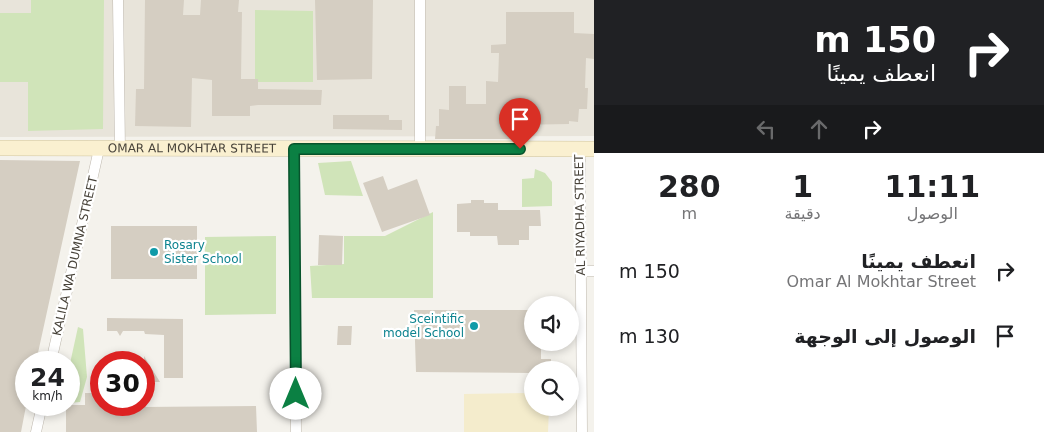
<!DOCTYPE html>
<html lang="ar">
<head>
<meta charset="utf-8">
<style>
  :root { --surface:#fff; --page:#f2f2f2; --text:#202124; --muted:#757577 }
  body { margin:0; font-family:"DejaVu Sans","Noto Sans Arabic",sans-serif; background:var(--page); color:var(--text); direction:rtl; height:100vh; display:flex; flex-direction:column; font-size:19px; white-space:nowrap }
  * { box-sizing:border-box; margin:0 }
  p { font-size:16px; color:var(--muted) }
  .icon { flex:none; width:28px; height:28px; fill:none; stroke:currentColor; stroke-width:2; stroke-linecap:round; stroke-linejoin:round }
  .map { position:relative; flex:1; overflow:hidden; direction:ltr }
  .drawer { display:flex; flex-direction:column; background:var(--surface); width:450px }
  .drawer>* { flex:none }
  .hud { background:#202124; color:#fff; overflow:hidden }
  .fabs { position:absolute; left:524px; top:296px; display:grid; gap:10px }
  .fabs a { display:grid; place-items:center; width:55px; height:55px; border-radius:50%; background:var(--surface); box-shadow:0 2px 8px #0003; font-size:25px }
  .speed { position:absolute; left:15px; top:351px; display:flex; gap:10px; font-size:25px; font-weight:700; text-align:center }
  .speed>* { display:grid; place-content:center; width:65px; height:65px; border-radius:50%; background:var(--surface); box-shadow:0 2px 8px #0003; line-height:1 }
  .speed small { font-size:12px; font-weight:400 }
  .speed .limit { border:8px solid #d22; background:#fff; color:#111 }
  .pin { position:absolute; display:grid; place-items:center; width:42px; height:42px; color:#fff; margin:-51px -21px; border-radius:50% 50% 50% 0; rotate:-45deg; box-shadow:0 0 5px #0007 }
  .pin .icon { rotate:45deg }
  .me { position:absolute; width:55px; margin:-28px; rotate:0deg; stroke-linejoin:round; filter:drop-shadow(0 0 4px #0008) }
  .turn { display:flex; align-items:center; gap:18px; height:105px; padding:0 25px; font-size:22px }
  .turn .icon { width:65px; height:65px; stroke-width:2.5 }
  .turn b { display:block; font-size:35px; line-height:42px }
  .lanes { display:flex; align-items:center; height:48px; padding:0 25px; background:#0003; justify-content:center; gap:25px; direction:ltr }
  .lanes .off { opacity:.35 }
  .eta { display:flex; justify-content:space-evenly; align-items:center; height:85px; text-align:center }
  .eta b { font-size:30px; font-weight:800; line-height:35px }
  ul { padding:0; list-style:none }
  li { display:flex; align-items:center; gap:15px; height:65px; padding:0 25px }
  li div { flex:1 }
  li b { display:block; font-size:19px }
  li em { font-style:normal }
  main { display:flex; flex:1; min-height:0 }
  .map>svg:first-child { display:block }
  .residential { fill:#e8e4da }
  .green { fill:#d0e4b9 }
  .sand { fill:#f4eccc }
  .building { fill:#d5cec2 }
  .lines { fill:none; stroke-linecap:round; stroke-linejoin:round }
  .street-casing { stroke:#bfb9af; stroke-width:11 }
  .secondary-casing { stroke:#cfc4a0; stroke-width:16 }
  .street { stroke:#fff; stroke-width:10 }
  .secondary { stroke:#faf0d0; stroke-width:15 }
  .route-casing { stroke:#07532c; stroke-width:12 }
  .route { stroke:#0b8043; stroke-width:9 }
  .culture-dot { fill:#0f9aa8; stroke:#fff; stroke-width:2 }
  .labels { text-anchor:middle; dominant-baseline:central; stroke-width:4.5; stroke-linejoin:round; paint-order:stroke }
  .street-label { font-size:12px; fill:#48433a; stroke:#fff }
  .culture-label { font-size:12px; fill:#0d838f; stroke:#fff; text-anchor:start }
</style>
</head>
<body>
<main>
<section class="drawer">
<div class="hud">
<div class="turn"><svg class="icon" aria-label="right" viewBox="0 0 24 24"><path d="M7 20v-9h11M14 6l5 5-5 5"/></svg><div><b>150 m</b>انعطف يمينًا</div></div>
<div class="lanes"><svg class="icon off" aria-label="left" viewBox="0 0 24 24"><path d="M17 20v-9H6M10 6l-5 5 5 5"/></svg><svg class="icon off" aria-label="ahead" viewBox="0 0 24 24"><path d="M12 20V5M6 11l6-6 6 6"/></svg><svg class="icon" aria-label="right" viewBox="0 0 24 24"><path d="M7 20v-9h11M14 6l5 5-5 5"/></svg></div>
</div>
<div class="eta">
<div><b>11:11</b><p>الوصول</p></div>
<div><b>1</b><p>دقيقة</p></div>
<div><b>280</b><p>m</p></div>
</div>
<ul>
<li><svg class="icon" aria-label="right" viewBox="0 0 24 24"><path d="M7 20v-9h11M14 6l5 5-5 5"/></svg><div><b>انعطف يمينًا</b><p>Omar Al Mokhtar Street</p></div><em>150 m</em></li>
<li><svg class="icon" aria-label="arrive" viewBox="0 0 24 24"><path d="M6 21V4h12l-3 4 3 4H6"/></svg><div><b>الوصول إلى الوجهة</b></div><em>130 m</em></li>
</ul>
</section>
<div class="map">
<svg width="594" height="432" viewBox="0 0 594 432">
  <rect width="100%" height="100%" fill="#f4f2ec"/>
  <path class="residential" d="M 0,0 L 594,0 L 594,136 L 0,137 Z"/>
  <path class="green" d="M 31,0 L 104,0 L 103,129 L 28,131 L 28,82 L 0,82 L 0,13 L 31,13 Z
    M 255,10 L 313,11 L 313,82 L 255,82 Z
    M 351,161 L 363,196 L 325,195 L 318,163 Z
    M 535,169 L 545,173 L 552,182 L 552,206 L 522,207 L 522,179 L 534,178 Z
    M 433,212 L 433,298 L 312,298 L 310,266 L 344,264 L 344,236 L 385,236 Z
    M 276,236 L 276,314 L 205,315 L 205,237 Z
    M 78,327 L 83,329 L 87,377 L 80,402 L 69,403 L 69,368 Z"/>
  <path class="sand" d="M 532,393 L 532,408 L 549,408 L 548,432 L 464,432 L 464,394 Z"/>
  <path class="building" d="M 145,0 L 184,0 L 183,15 L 200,15 L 201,0 L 239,0 L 238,12 L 242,12 L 241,79 L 258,79 L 258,89 L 322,90 L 321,105 L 258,105 L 250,106 L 250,116 L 212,116 L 212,80 L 192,78 L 191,127 L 135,126 L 136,89 L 144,89 Z
    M 315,0 L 373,0 L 372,79 L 317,80 Z
    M 506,12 L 574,12 L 574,33 L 594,34 L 594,59 L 586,58 L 585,88 L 588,88 L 587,109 L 579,109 L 578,122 L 569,121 L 569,124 L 515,125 L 515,139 L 435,139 L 436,126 L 439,126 L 439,109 L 449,110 L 449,86 L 466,86 L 466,104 L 486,104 L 486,81 L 498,82 L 499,53 L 491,53 L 491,45 L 506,44 Z
    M 333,115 L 389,115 L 389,120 L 402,120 L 402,130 L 333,129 Z
    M 0,160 L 80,161 L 36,362 L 26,362 L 26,406 L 21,432 L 0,432 Z
    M 383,176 L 388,190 L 417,179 L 430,215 L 382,232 L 363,183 Z
    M 471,200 L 484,200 L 484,203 L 498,203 L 498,210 L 540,210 L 541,226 L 529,226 L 529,240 L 519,240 L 519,245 L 498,245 L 497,236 L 470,236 L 470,232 L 457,232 L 457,204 L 471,203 Z
    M 111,226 L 197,226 L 197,279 L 111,279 Z
    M 319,235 L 343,236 L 342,265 L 318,265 Z
    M 414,310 L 532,310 L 532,342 L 541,342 L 541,359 L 551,359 L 551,370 L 532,370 L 532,373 L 416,372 Z
    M 107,318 L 183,319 L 183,378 L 164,378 L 164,335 L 145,334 L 144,331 L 123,331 L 120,336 L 117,331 L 107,331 Z
    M 338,326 L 352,326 L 351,345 L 337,345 Z
    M 144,356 L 160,382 L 144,382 Z
    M 85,393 L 101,393 L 101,405 L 142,405 L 142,407 L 256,406 L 257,432 L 66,432 L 66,405 L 85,405 Z"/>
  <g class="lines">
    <g class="street-casing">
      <path id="street" d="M 118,0 L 120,149
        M 420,0 L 420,149
        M 294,149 L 296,432
        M 580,149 L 582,432
        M 581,271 L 594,271
        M 51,362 L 99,149
        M 36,432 L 42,405"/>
    </g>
    <g class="secondary-casing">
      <g id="secondary">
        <path id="s1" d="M 0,148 L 594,149"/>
      </g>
    </g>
    <use href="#street" class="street"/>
    <use href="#secondary" class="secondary"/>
  </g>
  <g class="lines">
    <g class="route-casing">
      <path id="route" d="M 296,394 L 294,149 L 520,149"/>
    </g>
    <use href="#route" class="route"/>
  </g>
  <g class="culture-dot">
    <circle cx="154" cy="252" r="5"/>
    <circle cx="474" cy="326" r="5"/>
  </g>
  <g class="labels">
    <g class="street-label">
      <text stroke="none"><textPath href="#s1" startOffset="192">OMAR AL MOKHTAR STREET</textPath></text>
      <text transform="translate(580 215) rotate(-91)">AL RIYADHA STREET</text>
      <text transform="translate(75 256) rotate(-77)">KALILA WA DUMNA STREET</text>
    </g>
    <g class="culture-label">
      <text x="164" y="245">Rosary<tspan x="164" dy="14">Sister School</tspan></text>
      <text x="464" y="319" text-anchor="end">Sceintific<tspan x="464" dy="14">model School</tspan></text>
    </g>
  </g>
</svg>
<div class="fabs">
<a><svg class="icon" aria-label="sound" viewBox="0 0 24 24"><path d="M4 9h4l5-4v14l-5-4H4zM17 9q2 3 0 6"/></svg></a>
<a><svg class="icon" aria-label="search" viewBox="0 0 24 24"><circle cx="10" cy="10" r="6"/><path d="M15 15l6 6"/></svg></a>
</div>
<div class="speed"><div>24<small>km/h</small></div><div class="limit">30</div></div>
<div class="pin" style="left:520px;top:149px;background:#d93025"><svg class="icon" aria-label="arrive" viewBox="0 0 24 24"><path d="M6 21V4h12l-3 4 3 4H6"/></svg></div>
<svg class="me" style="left:296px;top:394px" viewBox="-20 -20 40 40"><circle r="19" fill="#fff"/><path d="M0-13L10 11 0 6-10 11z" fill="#0b8043"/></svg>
</div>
</main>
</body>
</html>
